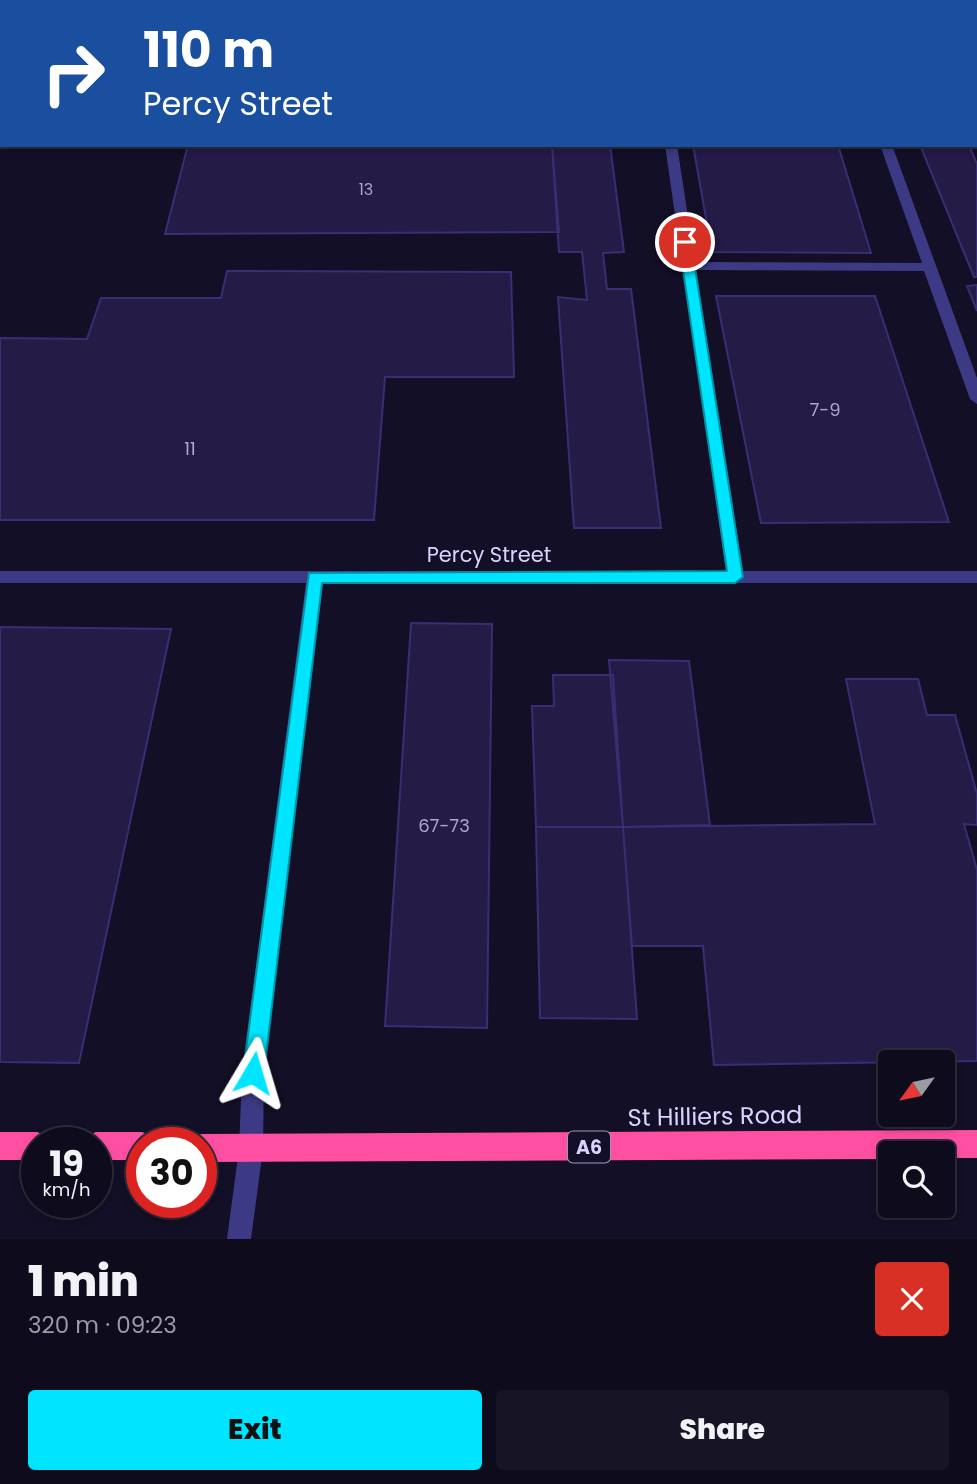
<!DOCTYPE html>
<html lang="en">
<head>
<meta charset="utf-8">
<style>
  :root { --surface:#0e0b1c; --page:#171425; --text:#f1f3f6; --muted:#9b9ba3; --line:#2e2b3b; --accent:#00e5ff }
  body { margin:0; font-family:Poppins,sans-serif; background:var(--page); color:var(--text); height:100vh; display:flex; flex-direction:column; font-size:26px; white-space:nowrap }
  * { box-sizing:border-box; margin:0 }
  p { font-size:23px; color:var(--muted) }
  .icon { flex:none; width:38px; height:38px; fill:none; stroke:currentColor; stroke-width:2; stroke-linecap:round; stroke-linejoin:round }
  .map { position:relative; height:1239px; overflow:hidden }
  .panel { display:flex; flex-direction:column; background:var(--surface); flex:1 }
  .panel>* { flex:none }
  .hud { position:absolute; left:0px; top:0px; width:978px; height:147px; box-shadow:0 4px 10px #0003,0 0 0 2px var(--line); background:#1a4fa0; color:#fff; overflow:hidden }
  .needle { width:46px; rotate:237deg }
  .fabs { position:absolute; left:878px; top:1050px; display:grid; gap:14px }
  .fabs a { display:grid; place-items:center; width:77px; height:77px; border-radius:7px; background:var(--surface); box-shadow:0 4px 10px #0003,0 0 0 2px var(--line); font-size:35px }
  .speed { position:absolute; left:21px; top:1127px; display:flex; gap:14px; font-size:35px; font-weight:700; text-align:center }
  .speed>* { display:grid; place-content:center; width:91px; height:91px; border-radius:50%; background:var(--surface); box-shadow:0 4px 10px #0003,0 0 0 2px var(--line); line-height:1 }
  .speed small { font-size:18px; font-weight:400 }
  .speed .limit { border:10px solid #d22; background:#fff; color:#111 }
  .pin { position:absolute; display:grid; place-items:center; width:60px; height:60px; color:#fff; margin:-30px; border:4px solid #fff; border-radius:50%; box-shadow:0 2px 7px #0007 }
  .me { position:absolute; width:77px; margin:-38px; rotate:7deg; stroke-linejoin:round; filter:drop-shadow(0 0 5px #0008) }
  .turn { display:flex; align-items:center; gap:24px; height:147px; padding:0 28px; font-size:32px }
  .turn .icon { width:91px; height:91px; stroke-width:2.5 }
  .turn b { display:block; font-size:49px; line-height:60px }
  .round { display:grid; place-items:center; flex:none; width:74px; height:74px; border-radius:7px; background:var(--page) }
  .overview { display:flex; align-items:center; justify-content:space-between; height:119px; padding:0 28px }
  h1 { font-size:42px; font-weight:800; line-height:52px }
  .primary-button { display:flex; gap:14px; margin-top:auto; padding:14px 28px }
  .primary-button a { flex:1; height:80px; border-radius:7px; background:var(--accent); color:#111; font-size:28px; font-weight:800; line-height:80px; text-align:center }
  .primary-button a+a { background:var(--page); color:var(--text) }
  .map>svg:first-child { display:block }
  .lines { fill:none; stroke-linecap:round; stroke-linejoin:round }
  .stream { fill:#0c2248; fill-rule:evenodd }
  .building { fill:#241b47; stroke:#3b2d73; stroke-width:2 }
  .minor { fill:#3d3a85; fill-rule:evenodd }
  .highway { fill:#ff4fa3; fill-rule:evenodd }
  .route { fill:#00e5ff; stroke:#0095a6; stroke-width:2 }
  .labels { text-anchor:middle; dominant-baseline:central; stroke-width:5; stroke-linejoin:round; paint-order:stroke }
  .far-number-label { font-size:16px; fill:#aca6d1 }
  .number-label { font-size:18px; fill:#aca6d1 }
  .shield { fill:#130f26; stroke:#9e99be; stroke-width:2 }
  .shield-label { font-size:19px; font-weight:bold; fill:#d9d4ff }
  .street-label { font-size:21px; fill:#d9d4ff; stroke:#130f26 }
  .near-street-label { font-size:24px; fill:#d9d4ff; stroke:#130f26 }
</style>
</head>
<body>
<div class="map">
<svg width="977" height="1239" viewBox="0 0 977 1239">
  <rect width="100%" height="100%" fill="#130f26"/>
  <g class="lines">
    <path class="stream" d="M 976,36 L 977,36 L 977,40 L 976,40 Z
      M 0,91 L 2,91 L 2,95 L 0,95 Z"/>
  </g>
  <path class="building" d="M 228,0 L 479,0 L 479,2 L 228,2 Z
    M 846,0 L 966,0 L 968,2 L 847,2 Z
    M 188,145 L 552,145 L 559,232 L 165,234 Z
    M 552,145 L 610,145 L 624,252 L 603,253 L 607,289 L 631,289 L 661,528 L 574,528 L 558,297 L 587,300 L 582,252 L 559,252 Z
    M 693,145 L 838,145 L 871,253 L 712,252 Z
    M 920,145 L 969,145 L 977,164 L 977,277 L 974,277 Z
    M 227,271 L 511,272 L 514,377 L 385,377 L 374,520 L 0,520 L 0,338 L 87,339 L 101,298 L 221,298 Z
    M 977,285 L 977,311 L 967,286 Z
    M 716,296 L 875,296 L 949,522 L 761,523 Z
    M 411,623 L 492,624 L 487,1028 L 385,1026 Z
    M 0,627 L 171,629 L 79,1063 L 0,1062 Z
    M 609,660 L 689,661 L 710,825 L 623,827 Z
    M 553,675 L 613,675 L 623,827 L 536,827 L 532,706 L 554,706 Z
    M 846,679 L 918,679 L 927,715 L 955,715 L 977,794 L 977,825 L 964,824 L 977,870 L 977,1061 L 714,1065 L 703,946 L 632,946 L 623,827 L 875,824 Z
    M 536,827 L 623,827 L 637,1019 L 540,1018 Z"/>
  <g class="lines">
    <path class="minor" d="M 665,145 L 677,145 L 695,262 L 922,263 L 880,145 L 892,145 L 977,378 L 977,404 L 970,399 L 924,271 L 696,270 L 743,571 L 977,571 L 977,583 L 323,583 L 264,1073 L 263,1149 L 251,1239 L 227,1239 L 239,1149 L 242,1073 L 306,583 L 0,583 L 0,571 L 726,571 Z"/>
    <path class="highway" d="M 977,1130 L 977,1158 L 943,1158 L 943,1153 L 891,1153 L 891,1159 L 201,1162 L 201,1143 L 189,1143 L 191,1138 L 201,1134 Z
      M 0,1132 L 37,1132 L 47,1136 L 50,1143 L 37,1143 L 37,1160 L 0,1160 Z
      M 96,1132 L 142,1132 L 152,1136 L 155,1143 L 142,1143 L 142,1160 L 96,1160 L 96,1143 L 83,1143 L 86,1136 Z"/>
  </g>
  <path class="route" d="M 685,239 L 691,242 L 743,577 L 735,583 L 322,583 L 264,1073 L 261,1080 L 253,1083 L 246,1080 L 243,1073 L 309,573 L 727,571 L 679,242 Z"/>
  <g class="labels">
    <g class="far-number-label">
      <text x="366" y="189">13</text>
    </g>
    <g class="number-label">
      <text x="825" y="409">7-9</text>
      <text x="190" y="448">11</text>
      <text x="444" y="825">67-73</text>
    </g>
    <rect class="shield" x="568" y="1131.5" width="42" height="31" rx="5"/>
    <g class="shield-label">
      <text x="589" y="1147">A6</text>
    </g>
    <g class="street-label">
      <text x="489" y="554">Percy Street</text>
    </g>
    <g class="near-street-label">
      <text transform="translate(715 1116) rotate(-1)">St Hilliers Road</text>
    </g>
  </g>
</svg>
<div class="fabs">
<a><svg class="needle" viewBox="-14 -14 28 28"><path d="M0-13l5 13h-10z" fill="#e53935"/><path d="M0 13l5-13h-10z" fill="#9b9ba3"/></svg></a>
<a><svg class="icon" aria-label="search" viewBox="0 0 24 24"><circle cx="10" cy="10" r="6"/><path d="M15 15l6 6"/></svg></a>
</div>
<div class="speed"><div>19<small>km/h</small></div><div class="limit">30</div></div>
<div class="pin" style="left:685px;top:242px;background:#d93025"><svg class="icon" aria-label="arrive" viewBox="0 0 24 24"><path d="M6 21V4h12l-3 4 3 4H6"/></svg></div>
<svg class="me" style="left:253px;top:1073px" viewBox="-20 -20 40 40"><path d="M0-17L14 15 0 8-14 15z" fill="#00e5ff" stroke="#fff" stroke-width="4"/></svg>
<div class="hud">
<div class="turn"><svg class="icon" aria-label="right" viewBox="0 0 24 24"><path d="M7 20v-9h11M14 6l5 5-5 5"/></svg><div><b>110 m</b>Percy Street</div></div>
</div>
</div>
<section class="panel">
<div class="overview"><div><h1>1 min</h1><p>320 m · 09:23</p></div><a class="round" style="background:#d93025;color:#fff"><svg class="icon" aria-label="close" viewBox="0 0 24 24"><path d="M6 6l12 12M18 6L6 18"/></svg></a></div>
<div class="primary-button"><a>Exit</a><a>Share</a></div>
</section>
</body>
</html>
